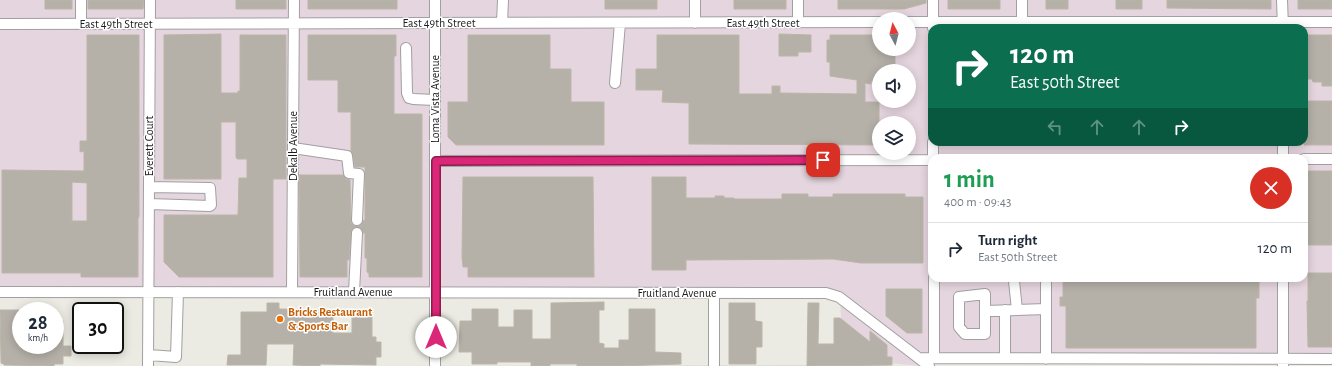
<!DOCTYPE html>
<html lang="en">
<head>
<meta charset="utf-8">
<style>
  :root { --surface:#fff; --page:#f6f6f7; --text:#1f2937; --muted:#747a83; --line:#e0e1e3 }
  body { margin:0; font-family:"Alegreya Sans",sans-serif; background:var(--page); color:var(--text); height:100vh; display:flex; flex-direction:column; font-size:15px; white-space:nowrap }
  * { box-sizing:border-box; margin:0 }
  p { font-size:13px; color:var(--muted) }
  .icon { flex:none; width:22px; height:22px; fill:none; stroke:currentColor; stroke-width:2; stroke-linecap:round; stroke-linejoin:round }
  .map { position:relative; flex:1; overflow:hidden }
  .sheet { position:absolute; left:928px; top:154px; width:380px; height:128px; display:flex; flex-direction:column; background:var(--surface); border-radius:12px; box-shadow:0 2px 10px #0003 }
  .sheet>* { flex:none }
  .top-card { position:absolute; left:928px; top:24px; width:380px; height:122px; border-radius:12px; box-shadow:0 2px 10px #0003; background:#0b6e4f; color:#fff; overflow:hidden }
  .needle { width:26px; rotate:353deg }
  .tools { position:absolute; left:872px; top:12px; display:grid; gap:8px }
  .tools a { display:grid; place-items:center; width:44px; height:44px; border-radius:50%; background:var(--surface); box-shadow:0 2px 10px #0003; font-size:20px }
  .speed { position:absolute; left:12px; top:302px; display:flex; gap:8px; font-size:20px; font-weight:700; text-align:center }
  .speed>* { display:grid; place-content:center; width:52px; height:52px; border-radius:50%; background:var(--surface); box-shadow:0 2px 10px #0003; line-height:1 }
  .speed small { font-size:10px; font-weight:400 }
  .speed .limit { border:2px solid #111; border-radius:6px; background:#fff; color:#111 }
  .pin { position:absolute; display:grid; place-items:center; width:34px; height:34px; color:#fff; margin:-17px; border-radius:8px; box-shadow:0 2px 6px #0006 }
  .me { position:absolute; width:44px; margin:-22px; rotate:0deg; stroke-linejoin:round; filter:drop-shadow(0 0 3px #0008) }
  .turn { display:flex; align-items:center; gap:14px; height:84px; padding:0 16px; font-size:18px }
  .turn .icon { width:52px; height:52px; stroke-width:2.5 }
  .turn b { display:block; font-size:28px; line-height:34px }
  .lanes { display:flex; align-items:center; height:38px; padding:0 16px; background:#0003; justify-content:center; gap:20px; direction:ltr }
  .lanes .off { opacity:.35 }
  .round { display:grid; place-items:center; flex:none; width:42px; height:42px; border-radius:21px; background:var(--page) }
  .overview { display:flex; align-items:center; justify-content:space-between; height:68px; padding:0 16px }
  h1 { font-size:24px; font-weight:700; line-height:30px; color:#1e9e55 }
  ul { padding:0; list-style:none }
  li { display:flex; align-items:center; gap:12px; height:52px; padding:0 16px; border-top:1px solid var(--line) }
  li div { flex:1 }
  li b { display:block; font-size:15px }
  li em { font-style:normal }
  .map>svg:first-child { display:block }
  .residential { fill:#dad9d9 }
  .industrial { fill:#e5d5de; fill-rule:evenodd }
  .building { fill:#b5b1a9; stroke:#bcb5a7; fill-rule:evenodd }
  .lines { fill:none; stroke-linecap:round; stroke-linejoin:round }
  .minor-casing { stroke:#a0a0a0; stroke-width:12 }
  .minor { stroke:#fff; stroke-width:10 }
  .route-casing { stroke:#8e194d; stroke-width:10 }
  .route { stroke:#db2777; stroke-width:7 }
  .food-dot { fill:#e8710a; stroke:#fff; stroke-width:1.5 }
  .labels { text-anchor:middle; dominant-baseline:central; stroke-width:3; stroke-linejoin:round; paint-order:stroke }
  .street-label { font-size:12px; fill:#1c1c1c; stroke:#fff }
  .food-label { font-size:12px; font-weight:bold; fill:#c56008; stroke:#fff; text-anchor:start }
</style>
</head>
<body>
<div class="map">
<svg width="1332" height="366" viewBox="0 0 1332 366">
  <rect width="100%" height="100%" fill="#ecebe3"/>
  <path class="residential" d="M 834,365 L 916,366 L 334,366 Z"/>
  <path class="industrial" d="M 0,0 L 1332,0 L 1332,360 L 938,359 L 931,366 L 922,366 L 843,359 L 840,296 L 0,294 ZM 879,19 L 909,19 L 909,49 L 879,49 ZM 932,28 L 1304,28 L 1304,142 L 932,142 ZM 879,71 L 909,71 L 909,101 L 879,101 ZM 879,123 L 909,123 L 909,153 L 879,153 ZM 932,158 L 1304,158 L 1304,278 L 932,278 Z"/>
  <path class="building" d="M 45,0 L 72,0 L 72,9 L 45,9 Z
    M 88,0 L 144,0 L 143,9 L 88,9 Z
    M 236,0 L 286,0 L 286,9 L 236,9 Z
    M 308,0 L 397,0 L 397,9 L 308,9 Z
    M 605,0 L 657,0 L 657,9 L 605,9 Z
    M 734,0 L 786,0 L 786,9 L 734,9 Z
    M 838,0 L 926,0 L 926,3 L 904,9 L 838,9 Z
    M 948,0 L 1000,0 L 1000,9 L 948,9 Z
    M 1046,0 L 1068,0 L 1068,9 L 1046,9 Z
    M 1116,0 L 1142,0 L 1142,9 L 1116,9 Z
    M 1167,0 L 1271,0 L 1271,9 L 1167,8 Z
    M 1298,0 L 1332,0 L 1332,9 L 1298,9 Z
    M 221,34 L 221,93 L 238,93 L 238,91 L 240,91 L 240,35 L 286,35 L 286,179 L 273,179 L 273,277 L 179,277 L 164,262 L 164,215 L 238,215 L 239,178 L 247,178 L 247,159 L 237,159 L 236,157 L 236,122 L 221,122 L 221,179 L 164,179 L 164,35 Z
    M 779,34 L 811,35 L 811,52 L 798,52 L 798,56 L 779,56 Z
    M 87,35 L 139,35 L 139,216 L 138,219 L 138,277 L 81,277 L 81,273 L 2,273 L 2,170 L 84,171 L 84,151 L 80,152 L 80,141 L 87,141 ZM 72,182 L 87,183 L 87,221 L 72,221 Z
    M 308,35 L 396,35 L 396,56 L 394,56 L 394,114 L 422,114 L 422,277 L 369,277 L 369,273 L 367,272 L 367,258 L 365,258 L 365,233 L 363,233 L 361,228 L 357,227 L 352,229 L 351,232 L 349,260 L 347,260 L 347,277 L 300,277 L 299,175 L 343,175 L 346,179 L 350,180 L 351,223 L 354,226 L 360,226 L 364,220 L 365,220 L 365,167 L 355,167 L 353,155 L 351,151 L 351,112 L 338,112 L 338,80 L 308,80 Z
    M 468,35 L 550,35 L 550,69 L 571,69 L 571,102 L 604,102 L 604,145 L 456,145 L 448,137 L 448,102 L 468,102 Z
    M 657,35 L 739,35 L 739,94 L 772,94 L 772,86 L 780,86 L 780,93 L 857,94 L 857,80 L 830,76 L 830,62 L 827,62 L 827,40 L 830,40 L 830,35 L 879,35 L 879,49 L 895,49 L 895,71 L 879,71 L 879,83 L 871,81 L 871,84 L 865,83 L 865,102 L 879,102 L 879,145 L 689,144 L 689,103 L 662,102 L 663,90 L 636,90 L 636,69 L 657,69 Z
    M 1304,35 L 1332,35 L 1332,86 L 1322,86 L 1322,82 L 1313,82 L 1312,79 L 1304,79 Z
    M 1304,101 L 1332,101 L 1332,145 L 1304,145 Z
    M 1307,171 L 1332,171 L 1332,245 L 1307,245 L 1307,236 L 1306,236 Z
    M 463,177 L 593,177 L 594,277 L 468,277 L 468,267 L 463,267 L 462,256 Z
    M 652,177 L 686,177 L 686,198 L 715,198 L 715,196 L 724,196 L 724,198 L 734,198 L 734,199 L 782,199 L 782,194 L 808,194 L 808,197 L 833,197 L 833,194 L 905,194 L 905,197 L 923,197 L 923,263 L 861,263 L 833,259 L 686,260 L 686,270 L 652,270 Z
    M 1308,273 L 1332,273 L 1332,347 L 1308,347 L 1307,301 L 1308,301 Z
    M 1063,278 L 1259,278 L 1259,298 L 1256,298 L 1256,348 L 1066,348 L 1066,306 L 1060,306 L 1060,297 L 1063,297 Z
    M 886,289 L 922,289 L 922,333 L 907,333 L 886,316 Z
    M 604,302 L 604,310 L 599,310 L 599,343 L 604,344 L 604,348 L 619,348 L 619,340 L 629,340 L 629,309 L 655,309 L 655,352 L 681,353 L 681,364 L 618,366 L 577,366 L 577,364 L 550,364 L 550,366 L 531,366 L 531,362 L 497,362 L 497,364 L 472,364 L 472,352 L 459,352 L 460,321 L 472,321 L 472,309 L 498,309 L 498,327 L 514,327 L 514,310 L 532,310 L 532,339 L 551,339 L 551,303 Z
    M 267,303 L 279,303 L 279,309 L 333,310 L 333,333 L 352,333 L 352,316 L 357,316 L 357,313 L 359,313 L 359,311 L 372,311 L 372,337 L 376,337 L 376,342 L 381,342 L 381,357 L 376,357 L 376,365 L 320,364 L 320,366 L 293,365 L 294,344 L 267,344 L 266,365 L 227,365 L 228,355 L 241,355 L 241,312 L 267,312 Z
    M 729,303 L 755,303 L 755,320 L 756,321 L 762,322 L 762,347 L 756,347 L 756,364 L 729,364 Z
    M 808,303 L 819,303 L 818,344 L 834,344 L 834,318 L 840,318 L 870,342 L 870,331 L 887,345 L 887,357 L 892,357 L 892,365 L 807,366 Z
    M 0,310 L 21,310 L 21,345 L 55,345 L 55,321 L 63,321 L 63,346 L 71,346 L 71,356 L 63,356 L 63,364 L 54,364 L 54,366 L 4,365 L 4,364 L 1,363 Z"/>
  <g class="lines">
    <g class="minor-casing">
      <path id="minor" d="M 435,0 L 435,366
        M 798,0 L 798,23
        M 933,0 L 933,28
        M 1282,0 L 1283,28
        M 909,22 L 1332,22
        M 1022,22 L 1022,0
        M 502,23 L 503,0
        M 695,23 L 695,0
        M 0,24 L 879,22
        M 81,24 L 81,0
        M 406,48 L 407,93 L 409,98 L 413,99 L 435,100
        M 615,83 L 620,23
        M 933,142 L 933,158
        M 1283,142 L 1283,158
        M 293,148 L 347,156 L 349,173 L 359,174 L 357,220
        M 1304,159 L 1332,159
        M 435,161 L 932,160
        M 149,204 L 210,206 L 211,205 L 210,188 L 149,187
        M 934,278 L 934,358
        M 1283,278 L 1283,366
        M 1014,281 L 1017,310
        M 0,292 L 826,293 L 839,297 L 929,366
        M 292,292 L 294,0
        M 354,292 L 357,233
        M 1005,310 L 1005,358
        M 985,311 L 985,334 L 965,334 L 959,327 L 959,297 L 985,294 L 985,311 L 1046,309
        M 149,355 L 176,357 L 178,292
        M 919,358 L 1332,359
        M 1046,359 L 1046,278
        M 148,366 L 150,0
        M 714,366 L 714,293"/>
    </g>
    <use href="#minor" class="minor"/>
  </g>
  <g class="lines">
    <g class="route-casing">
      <path id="route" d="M 436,337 L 436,161 L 823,160"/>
    </g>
    <use href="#route" class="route"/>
  </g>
  <circle class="food-dot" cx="280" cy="319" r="4"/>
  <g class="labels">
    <g class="street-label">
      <text x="439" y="23">East 49th Street</text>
      <text x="763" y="23">East 49th Street</text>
      <text x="116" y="24">East 49th Street</text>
      <text transform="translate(435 99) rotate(-90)">Loma Vista Avenue</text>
      <text transform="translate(149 146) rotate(-90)">Everett Court</text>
      <text transform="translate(293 146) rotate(-90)">Dekalb Avenue</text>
      <text x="353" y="292">Fruitland Avenue</text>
      <text x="677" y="293">Fruitland Avenue</text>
    </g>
    <g class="food-label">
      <text x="288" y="312">Bricks Restaurant<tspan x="288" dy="14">&amp; Sports Bar</tspan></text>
    </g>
  </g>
</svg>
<div class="tools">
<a><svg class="needle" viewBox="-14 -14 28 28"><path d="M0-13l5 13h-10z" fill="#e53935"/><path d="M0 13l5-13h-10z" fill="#747a83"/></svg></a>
<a><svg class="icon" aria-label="sound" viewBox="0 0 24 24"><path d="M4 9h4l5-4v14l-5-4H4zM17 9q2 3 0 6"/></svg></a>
<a><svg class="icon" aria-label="layers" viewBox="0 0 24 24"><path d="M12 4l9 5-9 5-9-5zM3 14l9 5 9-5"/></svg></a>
</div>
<div class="speed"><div>28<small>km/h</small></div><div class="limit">30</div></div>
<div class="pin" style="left:823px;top:160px;background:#d93025"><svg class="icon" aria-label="arrive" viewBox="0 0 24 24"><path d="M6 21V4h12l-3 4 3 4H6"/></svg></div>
<svg class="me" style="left:436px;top:337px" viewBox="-20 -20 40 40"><circle r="19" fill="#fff"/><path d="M0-13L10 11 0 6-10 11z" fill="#db2777"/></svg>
<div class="top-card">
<div class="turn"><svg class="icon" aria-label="right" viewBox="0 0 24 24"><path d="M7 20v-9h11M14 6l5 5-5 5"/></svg><div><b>120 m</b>East 50th Street</div></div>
<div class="lanes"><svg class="icon off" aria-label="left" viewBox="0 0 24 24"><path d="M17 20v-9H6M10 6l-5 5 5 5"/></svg><svg class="icon off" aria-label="ahead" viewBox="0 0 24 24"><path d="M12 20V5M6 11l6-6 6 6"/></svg><svg class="icon off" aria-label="ahead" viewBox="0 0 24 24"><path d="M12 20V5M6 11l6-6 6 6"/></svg><svg class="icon" aria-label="right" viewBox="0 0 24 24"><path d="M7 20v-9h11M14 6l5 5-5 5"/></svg></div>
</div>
<section class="sheet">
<div class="overview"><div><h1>1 min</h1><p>400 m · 09:43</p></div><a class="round" style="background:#d93025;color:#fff"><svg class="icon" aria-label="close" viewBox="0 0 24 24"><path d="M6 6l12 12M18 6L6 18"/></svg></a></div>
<ul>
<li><svg class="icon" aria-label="right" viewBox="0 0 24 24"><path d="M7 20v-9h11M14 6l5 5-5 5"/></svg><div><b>Turn right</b><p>East 50th Street</p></div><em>120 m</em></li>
</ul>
</section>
</div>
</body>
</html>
